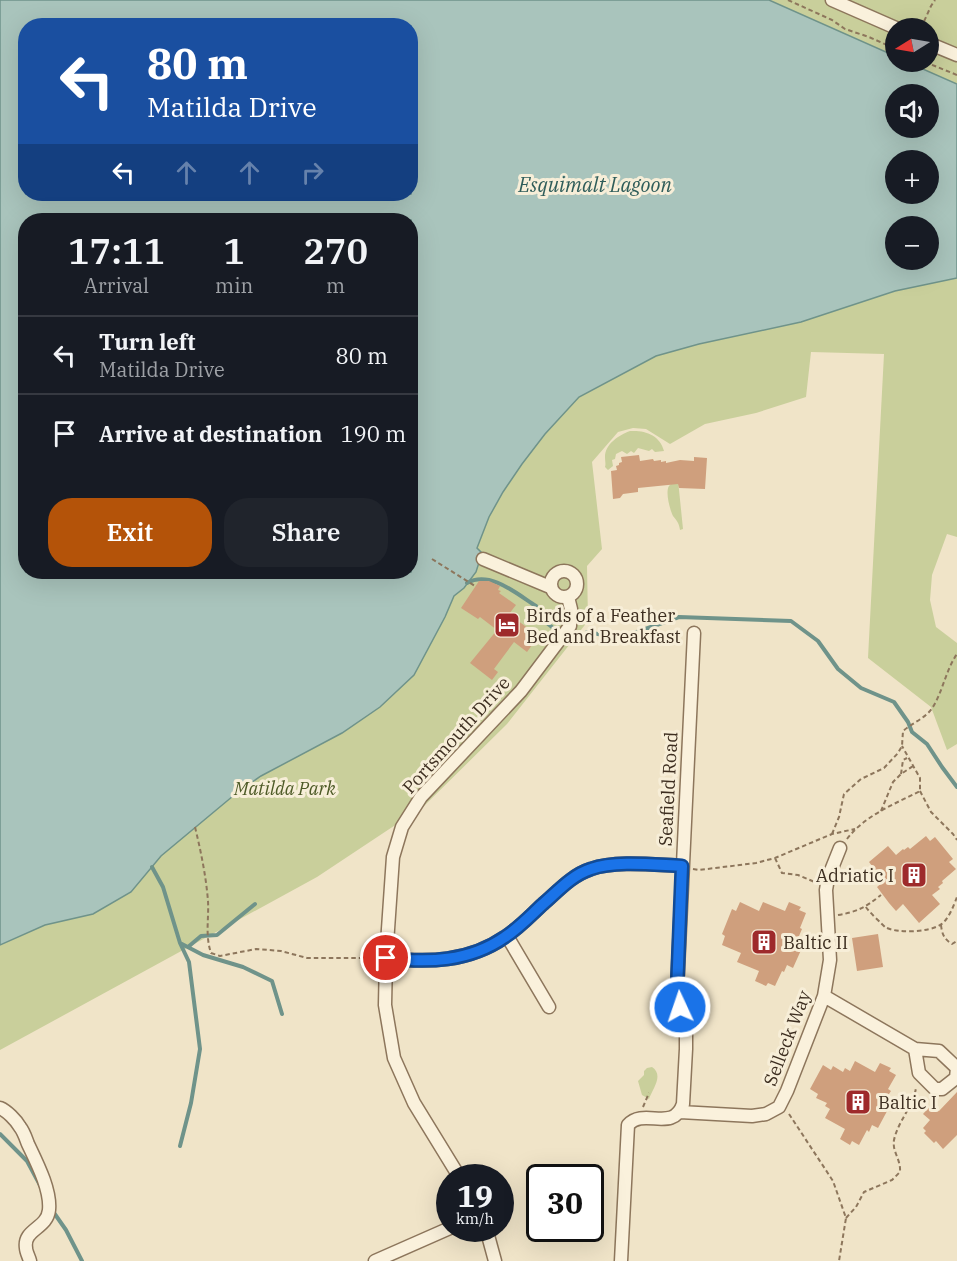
<!DOCTYPE html>
<html lang="en">
<head>
<meta charset="utf-8">
<style>
  :root { --surface:#171b24; --page:#20242c; --text:#f1f3f6; --muted:#9ea1a6; --line:#363941; --accent:#b45309 }
  body { margin:0; font-family:"IBM Plex Serif",serif; background:var(--page); color:var(--text); height:100vh; display:flex; flex-direction:column; font-size:22px; white-space:nowrap }
  * { box-sizing:border-box; margin:0 }
  p { font-size:20px; color:var(--muted) }
  .icon { flex:none; width:33px; height:33px; fill:none; stroke:currentColor; stroke-width:2; stroke-linecap:round; stroke-linejoin:round }
  .map { position:relative; flex:1; overflow:hidden }
  .side { position:absolute; left:18px; top:213px; width:400px; height:366px; display:flex; flex-direction:column; background:var(--surface); border-radius:24px; box-shadow:0 6px 24px #0002 }
  .side>* { flex:none }
  .guide { position:absolute; left:18px; top:18px; width:400px; height:183px; border-radius:24px; box-shadow:0 6px 24px #0002; background:#1a4fa0; color:#fff; overflow:hidden }
  .needle { width:39px; rotate:259deg }
  .controls { position:absolute; left:885px; top:18px; display:grid; gap:12px }
  .controls a { display:grid; place-items:center; width:54px; height:54px; border-radius:50%; background:var(--surface); box-shadow:0 6px 24px #0002; font-size:30px }
  .speed { position:absolute; left:436px; top:1164px; display:flex; gap:12px; font-size:30px; font-weight:700; text-align:center }
  .speed>* { display:grid; place-content:center; width:78px; height:78px; border-radius:50%; background:var(--surface); box-shadow:0 6px 24px #0002; line-height:1 }
  .speed small { font-size:15px; font-weight:400 }
  .speed .limit { border:3px solid #111; border-radius:9px; background:#fff; color:#111 }
  .pin { position:absolute; display:grid; place-items:center; width:51px; height:51px; color:#fff; margin:-26px; border:3px solid #fff; border-radius:50%; box-shadow:0 2px 6px #0007 }
  .me { position:absolute; width:66px; margin:-33px; rotate:357deg; stroke-linejoin:round; filter:drop-shadow(0 0 4px #0008) }
  .turn { display:flex; align-items:center; gap:21px; height:126px; padding:0 30px; font-size:27px }
  .turn .icon { width:78px; height:78px; stroke-width:2.5 }
  .turn b { display:block; font-size:42px; line-height:51px }
  .lanes { display:flex; align-items:center; height:57px; padding:0 30px; background:#0003; justify-content:center; gap:30px; direction:ltr }
  .lanes .off { opacity:.35 }
  .eta { display:flex; justify-content:space-evenly; align-items:center; height:102px; text-align:center }
  .eta b { font-size:36px; font-weight:600; line-height:42px }
  .primary-button { display:flex; gap:12px; margin-top:auto; padding:12px 30px }
  .primary-button a { flex:1; height:69px; border-radius:24px; background:var(--accent); color:#fff; font-size:24px; font-weight:600; line-height:69px; text-align:center }
  .primary-button a+a { background:var(--page); color:var(--text) }
  ul { padding:0; list-style:none }
  li { display:flex; align-items:center; gap:18px; height:78px; padding:0 30px; border-top:2px solid var(--line) }
  li div { flex:1 }
  li b { display:block; font-size:22px }
  li em { font-style:normal }
  .map>svg:first-child { display:block }
  .green { fill:#c9cf9b; fill-rule:evenodd }
  .water { fill:#a9c4bc; stroke:#6f938a; stroke-width:1.5; fill-rule:evenodd }
  .lines { fill:none; stroke-linecap:round; stroke-linejoin:round }
  .stream { stroke:#6f938a; stroke-width:4 }
  .building { fill:#cf9f7d }
  .minor-casing { stroke:#8d765c; stroke-width:15 }
  .path { stroke:#8d765c; stroke-width:2; stroke-dasharray:4.5 3; stroke-linecap:butt }
  .minor { stroke:#faf1dc; stroke-width:12 }
  .route-casing { stroke:#114b97; stroke-width:15 }
  .route { stroke:#1a73e8; stroke-width:10 }
  .labels { text-anchor:middle; dominant-baseline:central; stroke-width:6; stroke-linejoin:round; paint-order:stroke }
  .poi-label { font-size:18px; fill:#3d2e20; stroke:#f7eed8; text-anchor:start }
  .street-label { font-size:18px; fill:#3d2e20; stroke:#f7eed8 }
  .park-label { font-size:18px; font-style:italic; fill:#4d5a26; stroke:#f7eed8 }
  .water-label { font-size:20px; font-style:italic; fill:#2f5d5a; stroke:#f7eed8 }
</style>
</head>
<body>
<div class="map">
<svg width="957" height="1261" viewBox="0 0 957 1261">
  <rect width="100%" height="100%" fill="#f0e4c8"/>
  <path class="green" d="M 0,0 L 957,0 L 957,537 L 947,534 L 932,575 L 930,600 L 936,627 L 957,643 L 957,744 L 947,750 L 931,707 L 868,658 L 884,354 L 811,352 L 806,397 L 756,413 L 705,424 L 670,444 L 646,429 L 633,428 L 618,432 L 592,462 L 602,549 L 587,566 L 588,621 L 507,724 L 424,806 L 317,877 L 0,1050 ZM 26,26 L 411,26 L 411,194 L 26,194 ZM 896,28 L 928,28 L 928,62 L 896,62 ZM 896,94 L 928,94 L 928,128 L 896,128 ZM 896,160 L 928,160 L 928,194 L 896,194 ZM 26,220 L 411,220 L 411,572 L 26,572 ZM 896,226 L 928,226 L 928,260 L 896,260 Z
    M 630,431 C 645,430 660,435 664,451 L 655,452 L 652,449 L 649,451 L 638,448 L 634,453 L 631,451 L 627,454 L 622,451 L 616,454 L 615,459 L 612,460 L 613,466 L 608,470 L 605,467 C 606,464 605,461 605,457 C 605,444 619,435 630,431 Z
    M 678,480 L 683,529 L 680,530 C 679,523 677,521 673,516 C 670,510 665,492 669,486 C 671,483 675,482 678,480 Z
    M 652,1067 C 664,1075 653,1088 649,1099 L 642,1095 L 638,1081 L 644,1075 L 644,1071 L 647,1068 Z"/>
  <path class="water" d="M 0,0 L 769,0 L 895,56 L 896,62 L 907,62 L 957,84 L 957,278 L 895,291 L 801,322 L 699,344 L 656,356 L 579,397 L 545,434 L 522,464 L 503,492 L 489,517 L 477,548 L 482,553 L 476,572 L 464,588 L 454,596 L 445,617 L 414,675 L 380,707 L 342,733 L 261,776 L 239,791 L 161,856 L 131,892 L 93,914 L 45,925 L 0,945 ZM 26,26 L 411,26 L 411,194 L 26,194 ZM 896,94 L 928,94 L 928,128 L 896,128 ZM 896,160 L 928,160 L 928,194 L 896,194 ZM 26,220 L 411,220 L 411,572 L 26,572 ZM 896,226 L 928,226 L 928,260 L 896,260 Z"/>
  <g class="lines">
    <path class="stream" d="M 467,583 C 490,570 517,594 536,606
      M 543,620 L 557,631
      M 587,632 L 620,638 L 679,617 L 791,621 L 818,641 L 838,669 L 861,688 L 894,702 L 908,722 L 912,732 L 927,744 L 942,767 L 957,787
      M 152,867 L 163,887 L 180,943 L 203,955 L 243,967 L 272,981 L 282,1014
      M 180,943 L 189,962 L 200,1049 L 191,1103 L 180,1146
      M 188,947 L 201,936 L 217,935 L 255,904
      M 0,1134 L 27,1161 L 41,1187
      M 52,1210 L 66,1230 L 82,1261"/>
  </g>
  <path class="building" d="M 639,455 L 640,461 L 653,459 L 654,461 L 661,460 L 661,462 L 666,461 L 666,463 L 680,460 L 694,461 L 694,457 L 707,458 L 705,489 L 679,488 L 678,484 L 638,488 L 638,492 L 623,494 L 620,498 L 613,499 L 611,471 L 617,470 L 616,466 L 619,465 L 619,463 L 622,462 L 621,457 Z
    M 479,581 L 489,581 L 500,586 L 498,590 L 501,591 L 499,593 L 516,605 L 509,614 L 529,629 L 528,631 L 537,638 L 527,652 L 514,642 L 494,669 L 498,672 L 492,680 L 470,663 L 497,630 L 480,617 L 478,619 L 461,608 Z
    M 926,836 L 930,841 L 935,837 L 953,859 L 949,862 L 956,869 L 942,881 L 943,883 L 938,887 L 940,889 L 932,895 L 940,904 L 919,923 L 903,904 L 896,911 L 889,903 L 877,887 L 884,881 L 869,862 L 888,846 L 896,855 L 903,849 L 904,850 L 908,847 L 910,849 Z
    M 740,902 L 759,911 L 763,902 L 785,911 L 789,902 L 801,907 L 799,910 L 806,913 L 800,928 L 802,929 L 799,936 L 806,939 L 793,968 L 787,965 L 784,972 L 782,971 L 775,986 L 768,983 L 766,986 L 755,981 L 759,971 L 737,962 L 741,953 L 722,945 L 725,936 L 722,934 L 732,909 L 736,911 Z
    M 878,934 L 883,967 L 857,971 L 852,938 Z
    M 855,1061 L 875,1072 L 880,1063 L 891,1068 L 889,1071 L 896,1075 L 888,1089 L 891,1091 L 887,1097 L 893,1100 L 878,1128 L 872,1125 L 869,1132 L 867,1130 L 859,1145 L 852,1141 L 850,1145 L 840,1139 L 845,1129 L 825,1118 L 830,1109 L 825,1106 L 827,1103 L 816,1098 L 818,1094 L 810,1089 L 823,1065 L 831,1070 L 833,1066 L 843,1072 L 845,1068 L 850,1071 Z
    M 957,1092 L 957,1135 L 943,1149 L 936,1141 L 934,1143 L 924,1133 L 926,1131 L 923,1128 L 930,1120 L 923,1114 L 932,1104 L 939,1111 Z"/>
  <g class="lines">
    <g class="minor-casing">
      <path id="minor" d="M 832,0 L 896,28
        M 928,43 L 957,55
        M 483,559 L 550,587
        M551 584a13 13 0 1 1 26 0a13 13 0 1 1-26 0Z
        M 507,936 L 549,1007
        M 386,958 C 428,963 469,962 505,937 C 519,928 531,915 543,904 C 558,891 572,875 591,869 C 615,860 656,865 682,866
        M 824,996 L 915,1049 L 939,1051 L 957,1068 L 956,1078 L 942,1089 L 935,1089 L 919,1073 L 915,1049
        M 0,1108 C 7,1111 16,1120 20,1127 C 24,1132 26,1139 28,1144 C 37,1163 51,1190 49,1210 C 47,1229 23,1229 26,1248 C 26,1252 29,1257 30,1261
        M 680,1112 L 752,1116 L 766,1114 L 779,1107 L 787,1091 L 824,996 L 830,960 L 826,890 L 828,878 L 840,848
        M 460,1178 L 414,1103 L 394,1058 L 385,1005 L 386,958 L 393,857 L 402,827 L 421,797 L 521,691 L 570,626 L 571,609 L 568,597
        M 486,1228 L 495,1261
        M 375,1261 L 450,1228
        M 621,1261 L 628,1125 C 644,1107 673,1133 683,1104 L 686,1049 L 686,1034 L 677,990 L 694,633"/>
    </g>
    <path class="path" d="M 788,0 L 832,20 L 845,29 L 869,37 L 896,49
      M 921,28 L 931,6 L 935,0
      M 925,62 L 957,75
      M 432,559 L 475,586
      M 901,774 L 903,760 L 907,758
      M 920,791 L 931,812 L 953,834 L 957,840
      M 881,811 L 893,782 L 901,774 L 913,766
      M 195,827 C 201,852 206,876 208,901 C 209,919 205,935 211,953 L 220,956 L 256,949 L 281,951 L 307,958 L 375,958
      M 832,834 L 839,817 L 844,794 L 861,779 L 884,768 L 898,753 L 902,746 L 903,731 C 911,724 923,719 930,711 C 942,696 945,671 957,654
      M 847,839 C 865,815 895,804 920,791 L 920,778 L 902,746
      M 775,858 L 782,873 L 798,875 L 817,883
      M 693,869 L 699,870 L 756,863 L 775,858 L 832,834 L 855,829
      M 866,907 C 867,910 884,926 885,927 C 897,934 929,932 940,925 C 948,921 954,905 957,897
      M 838,915 C 857,912 866,907 881,895
      M 941,925 C 942,934 944,939 952,944 L 957,941
      M 643,1107 L 649,1093
      M 789,1114 L 833,1181 L 846,1218 L 839,1261
      M 846,1218 L 856,1207 L 864,1192 L 892,1180 L 900,1172 C 901,1159 892,1152 894,1140 C 898,1121 913,1107 916,1088"/>
    <use href="#minor" class="minor"/>
  </g>
  <g class="lines">
    <g class="route-casing">
      <path id="route" d="M 386,958 C 428,963 469,962 505,937 C 519,928 531,915 543,904 C 558,891 572,875 591,869 C 616,860 656,865 682,866 L 677,990 L 680,1007"/>
    </g>
    <use href="#route" class="route"/>
  </g>
  <defs>
    <g id="hotel-square" transform="scale(1.35)"><rect x="-9" y="-9" width="18" height="18" rx="4" fill="#9e2a2b" stroke="#f7eed8"/><path d="M-6-4.5h1.5V1H6V5H4.5V3h-9V5H-6ZM-4 0a1.8 1.8 0 1 1 3.6 0ZM.5 0V-2.5h3Q6-2.5 6 0Z" fill="#fff"/></g>
    <g id="building-square" transform="scale(1.35)"><rect x="-9" y="-9" width="18" height="18" rx="4" fill="#9e2a2b" stroke="#f7eed8"/><path d="M-4-6H4V6H1V3H-1V6H-4ZM-2.5-4.3h1.7v1.8h-1.7ZM.8-4.3h1.7v1.8H.8ZM-2.5-1h1.7V.8h-1.7ZM.8-1h1.7V.8H.8Z" fill="#fff"/></g>
  </defs>
  <g fill-rule="evenodd">
    <use href="#hotel-square" x="507" y="625"/>
    <use href="#building-square" x="914" y="875"/>
    <use href="#building-square" x="764" y="942"/>
    <use href="#building-square" x="858" y="1102"/>
  </g>
  <g class="labels">
    <g class="poi-label">
      <text x="526" y="615">Birds of a Feather<tspan x="526" dy="21">Bed and Breakfast</tspan></text>
      <text x="894" y="875" text-anchor="end">Adriatic I</text>
      <text x="783" y="942">Baltic II</text>
      <text x="878" y="1102">Baltic I</text>
    </g>
    <g class="street-label">
      <text transform="translate(456 735) rotate(-48)">Portsmouth Drive</text>
      <text transform="translate(668 789) rotate(-87)">Seafield Road</text>
      <text transform="translate(787 1038) rotate(-69)">Selleck Way</text>
    </g>
    <g class="park-label">
      <text x="285" y="788">Matilda Park</text>
    </g>
    <g class="water-label">
      <text x="595" y="184">Esquimalt Lagoon</text>
    </g>
  </g>
</svg>
<div class="controls">
<a><svg class="needle" viewBox="-14 -14 28 28"><path d="M0-13l5 13h-10z" fill="#e53935"/><path d="M0 13l5-13h-10z" fill="#9ea1a6"/></svg></a>
<a><svg class="icon" aria-label="sound" viewBox="0 0 24 24"><path d="M4 9h4l5-4v14l-5-4H4zM17 9q2 3 0 6"/></svg></a>
<a>+</a>
<a>−</a>
</div>
<div class="speed"><div>19<small>km/h</small></div><div class="limit">30</div></div>
<div class="pin" style="left:386px;top:958px;background:#d93025"><svg class="icon" aria-label="arrive" viewBox="0 0 24 24"><path d="M6 21V4h12l-3 4 3 4H6"/></svg></div>
<svg class="me" style="left:680px;top:1007px" viewBox="-20 -20 40 40"><circle r="17" fill="#1a73e8" stroke="#fff" stroke-width="3"/><path d="M0-11L8 9 0 5-8 9z" fill="#fff"/></svg>
<div class="guide">
<div class="turn"><svg class="icon" aria-label="left" viewBox="0 0 24 24"><path d="M17 20v-9H6M10 6l-5 5 5 5"/></svg><div><b>80 m</b>Matilda Drive</div></div>
<div class="lanes"><svg class="icon" aria-label="left" viewBox="0 0 24 24"><path d="M17 20v-9H6M10 6l-5 5 5 5"/></svg><svg class="icon off" aria-label="ahead" viewBox="0 0 24 24"><path d="M12 20V5M6 11l6-6 6 6"/></svg><svg class="icon off" aria-label="ahead" viewBox="0 0 24 24"><path d="M12 20V5M6 11l6-6 6 6"/></svg><svg class="icon off" aria-label="right" viewBox="0 0 24 24"><path d="M7 20v-9h11M14 6l5 5-5 5"/></svg></div>
</div>
<section class="side">
<div class="eta">
<div><b>17:11</b><p>Arrival</p></div>
<div><b>1</b><p>min</p></div>
<div><b>270</b><p>m</p></div>
</div>
<ul>
<li><svg class="icon" aria-label="left" viewBox="0 0 24 24"><path d="M17 20v-9H6M10 6l-5 5 5 5"/></svg><div><b>Turn left</b><p>Matilda Drive</p></div><em>80 m</em></li>
<li><svg class="icon" aria-label="arrive" viewBox="0 0 24 24"><path d="M6 21V4h12l-3 4 3 4H6"/></svg><div><b>Arrive at destination</b></div><em>190 m</em></li>
</ul>
<div class="primary-button"><a>Exit</a><a>Share</a></div>
</section>
</div>
</body>
</html>
